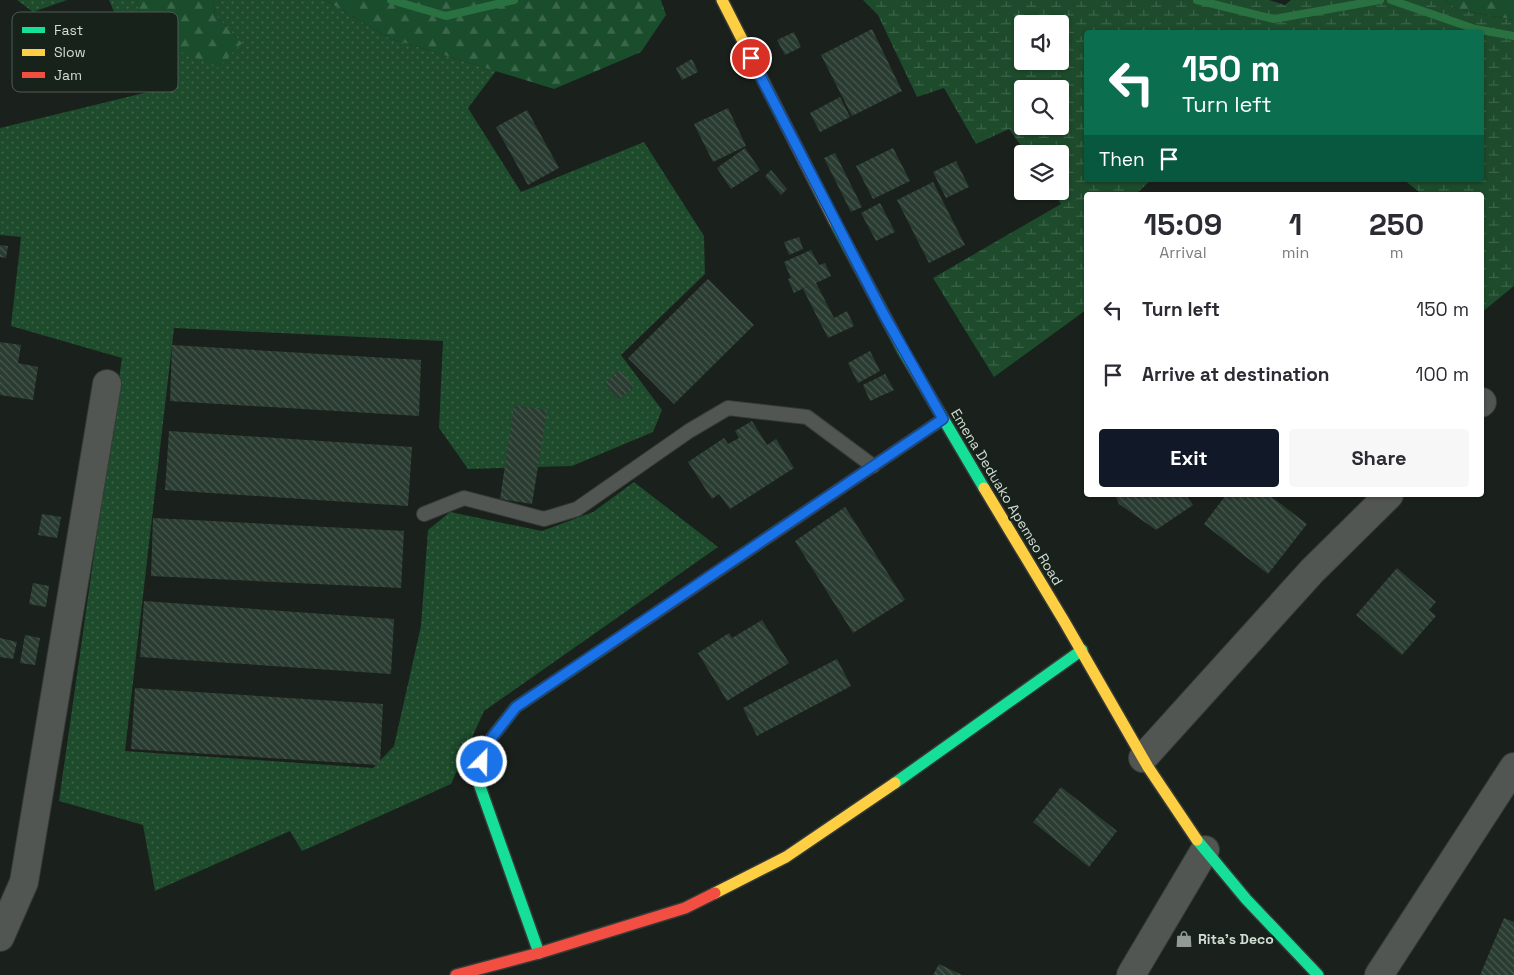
<!DOCTYPE html>
<html lang="en">
<head>
<meta charset="utf-8">
<style>
  :root { --surface:#fff; --page:#f7f7f7; --text:#2b2b33; --muted:#7c7c81; --accent:#111827 }
  body { margin:0; font-family:"Space Grotesk",sans-serif; background:var(--page); color:var(--text); height:100vh; display:flex; flex-direction:column; font-size:19px; white-space:nowrap }
  * { box-sizing:border-box; margin:0 }
  p { font-size:16px; color:var(--muted) }
  .icon { flex:none; width:28px; height:28px; fill:none; stroke:currentColor; stroke-width:2; stroke-linecap:round; stroke-linejoin:round }
  .map { position:relative; flex:1; overflow:hidden }
  .sheet { position:absolute; left:1084px; top:192px; width:400px; height:305px; display:flex; flex-direction:column; background:var(--surface); border-radius:5px; box-shadow:0 1px 4px #0004 }
  .sheet>* { flex:none }
  .top-card { position:absolute; left:1084px; top:30px; width:400px; height:152px; border-radius:5px; box-shadow:0 1px 4px #0004; background:#0b6e4f; color:#fff; overflow:hidden }
  .tools { position:absolute; left:1014px; top:15px; display:grid; gap:10px }
  .tools a { display:grid; place-items:center; width:55px; height:55px; border-radius:5px; background:var(--surface); box-shadow:0 1px 4px #0004; font-size:25px }
  .pin { position:absolute; display:grid; place-items:center; width:42px; height:42px; color:#fff; margin:-21px; border:2px solid #fff; border-radius:50%; box-shadow:0 1px 5px #0007 }
  .me { position:absolute; width:55px; margin:-28px; rotate:23deg; stroke-linejoin:round; filter:drop-shadow(0 0 4px #0008) }
  .turn { display:flex; align-items:center; gap:18px; height:105px; padding:0 15px; font-size:22px }
  .turn .icon { width:65px; height:65px; stroke-width:2.5 }
  .turn b { display:block; font-size:35px; line-height:42px }
  .then { display:flex; align-items:center; height:48px; padding:0 15px; background:#0003; gap:10px; font-size:19px }
  .eta { display:flex; justify-content:space-evenly; align-items:center; height:85px; text-align:center }
  .eta b { font-size:30px; font-weight:700; line-height:35px }
  .primary-button { display:flex; gap:10px; margin-top:auto; padding:10px 15px }
  .primary-button a { flex:1; height:58px; border-radius:5px; background:var(--accent); color:#fff; font-size:20px; font-weight:700; line-height:58px; text-align:center }
  .primary-button a+a { background:var(--page); color:var(--text) }
  ul { padding:0; list-style:none }
  li { display:flex; align-items:center; gap:15px; height:65px; padding:0 15px }
  li div { flex:1 }
  li b { display:block; font-size:19px }
  li em { font-style:normal }
  .map>svg:first-child { display:block }
  .grass { fill:url(#grass-dots) }
  .forest { fill:url(#forest-firs) }
  .wetland { fill:url(#wetland-marsh); fill-rule:evenodd }
  .lines { fill:none; stroke-linecap:round; stroke-linejoin:round }
  .stream { stroke:#2a7141; stroke-width:8 }
  .building { fill:url(#building-back-hatch) }
  .lane-casing { stroke:#363b37; stroke-width:16 }
  .street-casing { stroke:#363b37; stroke-width:30 }
  .fast-casing { stroke:#363b37; stroke-width:14 }
  .slow-casing { stroke:#363b37; stroke-width:14 }
  .jam-casing { stroke:#363b37; stroke-width:14 }
  .lane { stroke:#525652; stroke-width:14 }
  .street { stroke:#525652; stroke-width:28 }
  .fast { stroke:#16e098; stroke-width:11 }
  .slow { stroke:#ffcf43; stroke-width:11 }
  .jam { stroke:#f24e42; stroke-width:11 }
  .route-casing { stroke:#114b97; stroke-width:12 }
  .route { stroke:#1a73e8; stroke-width:9 }
  .labels { text-anchor:middle; dominant-baseline:central; stroke-width:4.5; stroke-linejoin:round; paint-order:stroke }
  .street-label { font-size:14px; fill:#d4dcd5; stroke:#17231a }
  .poi-label { font-size:14px; font-weight:bold; fill:#d4dcd5; stroke:#17231a; text-anchor:start }
  .key { fill:#17231a; stroke:#505a52; stroke-width:1 }
  .key-label { font-size:14px; fill:#d4dcd5 }
</style>
</head>
<body>
<div class="map">
<svg width="1514" height="975" viewBox="0 0 1514 975">
  <defs>
    <pattern id="grass-dots" width="8" height="8" patternUnits="userSpaceOnUse" patternTransform="scale(1.25)"><rect width="8" height="8" fill="#1d4b2b"/><path d="M2 2h.1M6 6h.1" fill="none" stroke="#3d6449" stroke-width="1.8" stroke-linecap="round"/></pattern>
    <pattern id="forest-firs" width="22" height="20" patternUnits="userSpaceOnUse" patternTransform="scale(1.25)"><rect width="22" height="20" fill="#1a4d2b"/><path d="M5 1l3.5 6h-7zM16 11l3.5 6h-7z" fill="#3a6649"/></pattern>
    <pattern id="wetland-marsh" width="20" height="14" patternUnits="userSpaceOnUse" patternTransform="scale(1.25)"><rect width="20" height="14" fill="#1d4b2b"/><path d="M1 5h8M5 5V1M11 12h8M15 12V8" fill="none" stroke="#3d6449"/></pattern>
    <pattern id="building-back-hatch" width="6" height="6" patternUnits="userSpaceOnUse" patternTransform="scale(1.25)"><rect width="6" height="6" fill="#2a3c31"/><path d="M-1 5l2 2M0 0l6 6M5-1l2 2" fill="none" stroke="#48584e"/></pattern>
  </defs>
  <rect width="100%" height="100%" fill="#1a201b"/>
  <path class="grass" d="M 17,0 L 67,0 L 33,12 Z
    M 109,0 L 136,0 L 149,38 L 242,43 L 215,15 L 213,0 L 325,0 L 389,38 L 496,71 L 468,108 L 521,192 L 644,142 L 704,236 L 705,274 L 621,355 L 662,410 L 653,432 L 572,466 L 468,469 L 439,428 L 443,341 L 174,328 L 125,751 L 373,768 L 394,746 L 421,626 L 428,530 L 450,512 L 542,531 L 593,512 L 634,482 L 718,547 L 484,711 L 451,784 L 302,851 L 290,831 L 155,891 L 143,825 L 59,801 L 122,358 L 11,326 L 21,237 L 0,235 L 0,128 L 148,92 Z"/>
  <path class="forest" d="M 136,0 L 213,0 L 215,15 L 242,43 L 218,68 L 149,38 Z
    M 325,0 L 661,0 L 666,15 L 641,52 L 554,89 L 389,38 Z
    M 1444,0 L 1514,0 L 1514,20 L 1457,9 Z"/>
  <path class="wetland" d="M 863,0 L 1269,0 L 1285,5 L 1291,0 L 1444,0 L 1457,9 L 1514,20 L 1514,286 L 1481,313 L 1481,195 L 1423,195 L 1404,180 L 1481,180 L 1481,32 L 1086,32 L 1086,180 L 1151,180 L 1135,195 L 1086,195 L 1086,310 L 994,377 L 933,278 L 1061,204 L 1053,191 L 1060,191 L 1060,154 L 1027,154 L 1009,129 L 976,144 L 944,88 L 917,97 L 878,15 ZM 1022,24 L 1060,24 L 1060,61 L 1022,61 ZM 1022,89 L 1060,89 L 1060,126 L 1022,126 Z"/>
  <g class="lines">
    <path class="stream" d="M 391,0 L 446,16 L 514,0
      M 1197,0 L 1274,19 L 1380,0
      M 1391,0 L 1475,29 L 1514,36"/>
  </g>
  <path class="building" d="M 872,29 L 902,91 L 852,116 L 821,55 Z
    M 794,32 L 801,47 L 785,55 L 777,40 Z
    M 692,59 L 698,72 L 682,80 L 676,68 Z
    M 840,97 L 850,117 L 820,132 L 810,113 Z
    M 728,108 L 746,146 L 713,162 L 694,124 Z
    M 527,110 L 559,168 L 528,185 L 496,127 Z
    M 745,148 L 760,170 L 731,189 L 717,168 Z
    M 893,148 L 910,181 L 873,199 L 856,166 Z
    M 835,153 L 862,207 L 851,212 L 824,158 Z
    M 956,161 L 969,187 L 946,198 L 933,172 Z
    M 771,170 L 787,189 L 781,195 L 765,176 Z
    M 933,182 L 965,245 L 929,263 L 897,200 Z
    M 880,203 L 895,232 L 876,241 L 861,213 Z
    M 799,237 L 803,249 L 789,255 L 784,242 Z
    M 0,245 L 8,246 L 6,258 L 0,257 Z
    M 811,250 L 819,265 L 825,263 L 831,276 L 816,283 L 834,318 L 847,311 L 854,326 L 828,338 L 803,289 L 812,284 L 794,293 L 788,279 L 791,278 L 784,262 Z
    M 708,279 L 754,325 L 674,404 L 628,358 Z
    M 0,342 L 21,345 L 18,363 L 38,367 L 33,400 L 0,395 Z
    M 172,345 L 421,360 L 419,416 L 170,401 Z
    M 870,351 L 880,371 L 858,383 L 848,363 Z
    M 620,370 L 634,387 L 618,400 L 604,383 Z
    M 885,374 L 894,390 L 870,401 L 863,385 Z
    M 514,405 L 547,410 L 532,504 L 500,499 Z
    M 752,421 L 767,445 L 776,439 L 794,468 L 730,509 L 719,494 L 712,499 L 688,462 L 724,438 L 728,444 L 739,438 L 735,431 Z
    M 169,431 L 412,447 L 408,506 L 165,490 Z
    M 1115,495 L 1186,495 L 1193,505 L 1156,530 L 1119,504 Z
    M 1226,495 L 1269,495 L 1307,524 L 1268,574 L 1204,524 Z
    M 845,507 L 905,600 L 853,633 L 795,541 Z
    M 42,514 L 61,517 L 57,538 L 38,535 Z
    M 153,518 L 404,531 L 401,588 L 151,576 Z
    M 1397,568 L 1436,602 L 1429,610 L 1436,616 L 1402,655 L 1356,615 Z
    M 33,583 L 49,586 L 46,607 L 29,604 Z
    M 144,601 L 394,619 L 391,674 L 140,657 Z
    M 762,620 L 789,663 L 727,701 L 698,653 L 729,633 L 732,638 Z
    M 25,635 L 40,638 L 35,665 L 20,663 Z
    M 0,638 L 17,642 L 13,659 L 0,657 Z
    M 837,659 L 851,686 L 757,736 L 743,708 Z
    M 135,688 L 383,704 L 380,765 L 131,749 Z
    M 1061,787 L 1117,831 L 1089,867 L 1033,822 Z
    M 1504,918 L 1514,922 L 1514,975 L 1480,975 Z
    M 939,964 L 962,975 L 933,975 Z"/>
  <g class="lines">
    <g class="lane-casing">
      <path id="lane" d="M 424,514 L 464,498 L 544,519 L 577,509 L 689,431 L 728,408 L 807,417 L 873,466"/>
    </g>
    <g class="street-casing">
      <path id="street" d="M 1481,403 L 1482,402
        M 1143,758 L 1312,571 L 1389,495
        M 0,937 L 24,882 L 107,384
        M 1131,975 L 1205,850
        M 1379,975 L 1514,767"/>
    </g>
    <g class="fast-casing">
      <path id="fast" d="M 835,222 L 904,352 L 984,488
        M 895,783 L 1082,650
        M 1197,840 L 1246,899 L 1318,975
        M 539,953 L 477,778 L 486,745 L 516,707 L 607,646"/>
    </g>
    <g class="slow-casing">
      <path id="slow" d="M 722,0 L 835,222
        M 984,488 L 1064,621 L 1148,767 L 1197,840
        M 715,893 L 786,857 L 895,783"/>
    </g>
    <g class="jam-casing">
      <path id="jam" d="M 607,646 L 943,419
        M 456,975 L 539,953 L 685,908 L 715,893"/>
    </g>
    <use href="#lane" class="lane"/>
    <use href="#street" class="street"/>
    <use href="#fast" class="fast"/>
    <use href="#slow" class="slow"/>
    <use href="#jam" class="jam"/>
  </g>
  <g class="lines">
    <g class="route-casing">
      <path id="route" d="M 482,762 L 486,745 L 516,707 L 943,419 L 883,313 L 751,58"/>
    </g>
    <use href="#route" class="route"/>
  </g>
  <defs>
    <g id="shop-bare" transform="scale(1.35)"><path d="M-5-2.5h2.3a2.7 3.5 0 0 1 5.4 0H5L5.5 6h-11ZM-1.5-2.5h3a1.5 2.3 0 0 0-3 0Z" fill="#939a94" stroke="#17231a" stroke-width="2.5" paint-order="stroke"/></g>
  </defs>
  <g fill-rule="evenodd">
    <use href="#shop-bare" x="1184" y="939"/>
  </g>
  <g class="labels">
    <g class="street-label">
      <text transform="translate(1007 497) rotate(59)">Emena Deduako Apemso Road</text>
    </g>
    <g class="poi-label">
      <text x="1198" y="939">Rita's Deco</text>
    </g>
  </g>
  <rect x="12" y="12" width="166" height="80" rx="8" class="key"/>
  <rect x="22" y="27" width="23" height="6" fill="#16e098"/>
  <rect x="22" y="49" width="23" height="7" fill="#ffcf43"/>
  <rect x="22" y="72" width="23" height="6" fill="#f24e42"/>
  <g class="key-label">
    <text x="54" y="35">Fast</text>
    <text x="54" y="57">Slow</text>
    <text x="54" y="80">Jam</text>
  </g>
</svg>
<div class="tools">
<a><svg class="icon" aria-label="sound" viewBox="0 0 24 24"><path d="M4 9h4l5-4v14l-5-4H4zM17 9q2 3 0 6"/></svg></a>
<a><svg class="icon" aria-label="search" viewBox="0 0 24 24"><circle cx="10" cy="10" r="6"/><path d="M15 15l6 6"/></svg></a>
<a><svg class="icon" aria-label="layers" viewBox="0 0 24 24"><path d="M12 4l9 5-9 5-9-5zM3 14l9 5 9-5"/></svg></a>
</div>
<div class="pin" style="left:751px;top:58px;background:#d93025"><svg class="icon" aria-label="arrive" viewBox="0 0 24 24"><path d="M6 21V4h12l-3 4 3 4H6"/></svg></div>
<svg class="me" style="left:482px;top:762px" viewBox="-20 -20 40 40"><circle r="17" fill="#1a73e8" stroke="#fff" stroke-width="3"/><path d="M0-11L8 9 0 5-8 9z" fill="#fff"/></svg>
<div class="top-card">
<div class="turn"><svg class="icon" aria-label="left" viewBox="0 0 24 24"><path d="M17 20v-9H6M10 6l-5 5 5 5"/></svg><div><b>150 m</b>Turn left</div></div>
<div class="then">Then<svg class="icon" aria-label="arrive" viewBox="0 0 24 24"><path d="M6 21V4h12l-3 4 3 4H6"/></svg></div>
</div>
<section class="sheet">
<div class="eta">
<div><b>15:09</b><p>Arrival</p></div>
<div><b>1</b><p>min</p></div>
<div><b>250</b><p>m</p></div>
</div>
<ul>
<li><svg class="icon" aria-label="left" viewBox="0 0 24 24"><path d="M17 20v-9H6M10 6l-5 5 5 5"/></svg><div><b>Turn left</b></div><em>150 m</em></li>
<li><svg class="icon" aria-label="arrive" viewBox="0 0 24 24"><path d="M6 21V4h12l-3 4 3 4H6"/></svg><div><b>Arrive at destination</b></div><em>100 m</em></li>
</ul>
<div class="primary-button"><a>Exit</a><a>Share</a></div>
</section>
</div>
</body>
</html>
